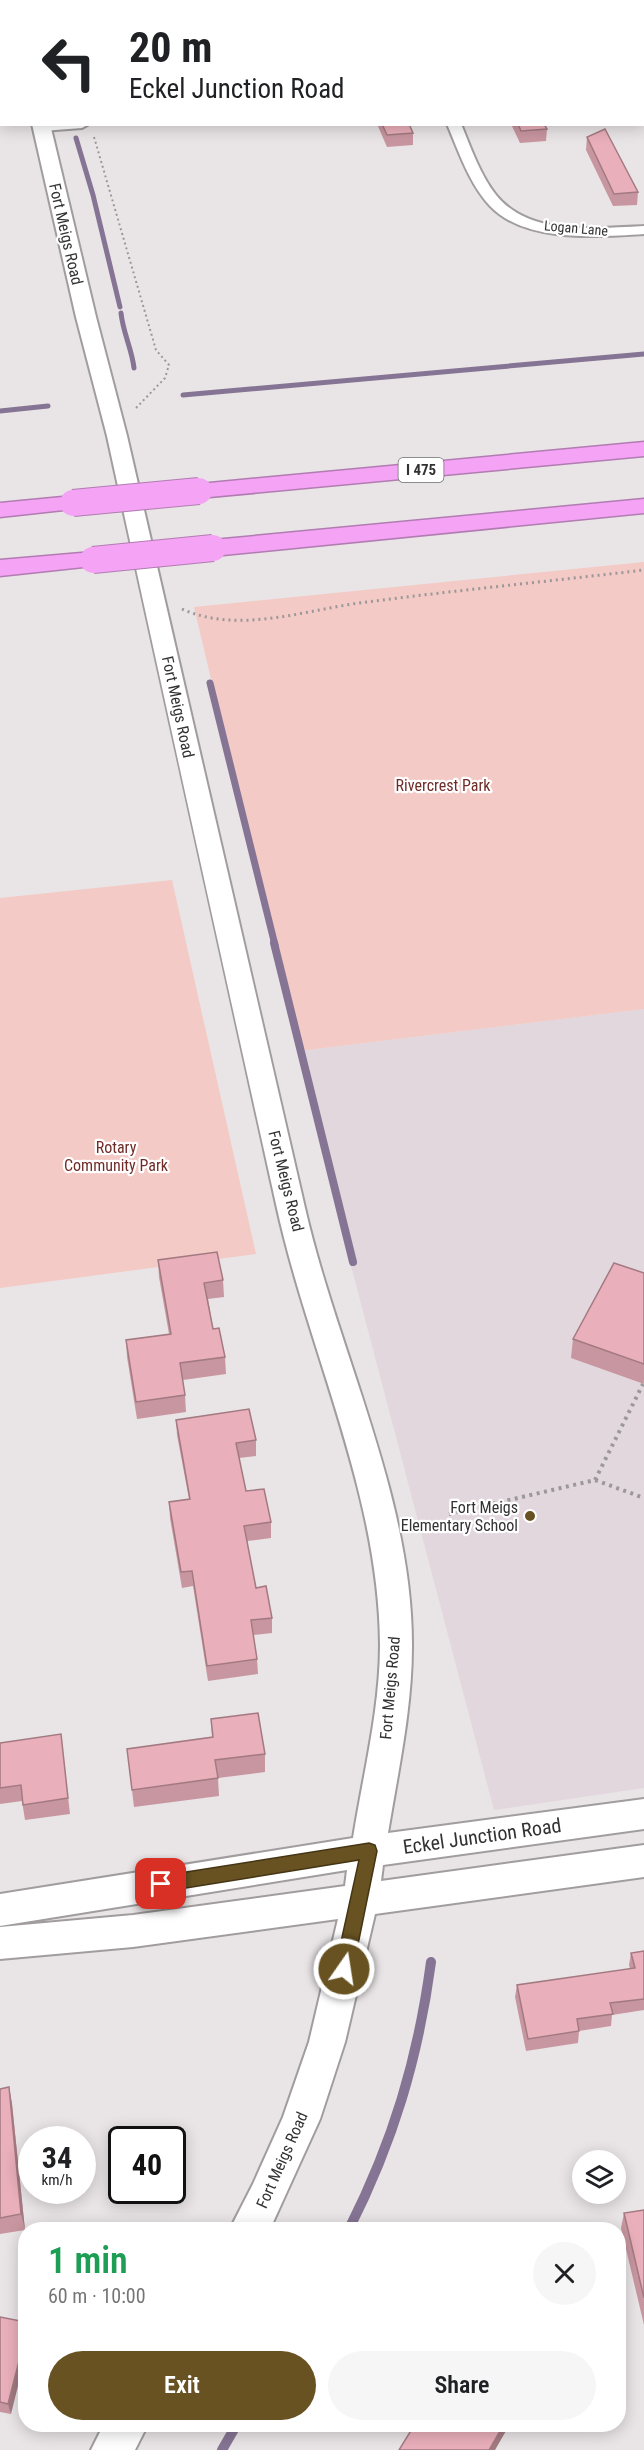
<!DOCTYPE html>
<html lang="en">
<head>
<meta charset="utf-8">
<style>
  :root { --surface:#fff; --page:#f6f6f6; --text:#202124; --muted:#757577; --accent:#685221 }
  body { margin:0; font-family:"Roboto Condensed",sans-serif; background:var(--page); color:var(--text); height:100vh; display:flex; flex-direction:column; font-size:22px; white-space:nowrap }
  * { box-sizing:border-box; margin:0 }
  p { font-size:20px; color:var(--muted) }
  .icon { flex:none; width:33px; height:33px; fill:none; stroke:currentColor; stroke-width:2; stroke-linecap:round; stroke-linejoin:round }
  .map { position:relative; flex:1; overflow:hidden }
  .panel { position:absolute; left:18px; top:2222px; width:608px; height:210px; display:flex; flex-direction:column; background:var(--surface); border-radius:24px; box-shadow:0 3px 15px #0003 }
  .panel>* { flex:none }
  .banner { position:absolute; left:0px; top:0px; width:645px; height:126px; box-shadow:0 3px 15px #0003; background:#fff; color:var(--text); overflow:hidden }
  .tools { position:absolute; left:572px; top:2150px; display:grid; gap:12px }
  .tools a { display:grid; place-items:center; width:54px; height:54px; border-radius:50%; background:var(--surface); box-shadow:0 3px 15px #0003; font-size:30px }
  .speed { position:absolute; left:18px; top:2126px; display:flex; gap:12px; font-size:30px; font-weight:700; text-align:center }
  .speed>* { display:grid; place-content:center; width:78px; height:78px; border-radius:50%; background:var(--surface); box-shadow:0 3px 15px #0003; line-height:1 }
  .speed small { font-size:15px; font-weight:400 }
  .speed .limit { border:3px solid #111; border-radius:9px; background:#fff; color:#111 }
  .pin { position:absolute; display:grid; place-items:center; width:51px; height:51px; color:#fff; margin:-26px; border-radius:12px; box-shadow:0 3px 9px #0006 }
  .me { position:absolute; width:66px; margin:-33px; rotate:13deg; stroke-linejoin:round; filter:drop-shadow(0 0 4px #0008) }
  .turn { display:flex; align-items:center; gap:21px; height:126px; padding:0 30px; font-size:27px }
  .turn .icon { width:78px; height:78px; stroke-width:2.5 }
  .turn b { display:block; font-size:42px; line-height:51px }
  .round { display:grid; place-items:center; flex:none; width:63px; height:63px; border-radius:32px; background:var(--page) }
  .summary { display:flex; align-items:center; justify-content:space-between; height:102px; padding:0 30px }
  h1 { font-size:36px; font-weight:600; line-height:45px; color:#1e9e55 }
  .primary-button { display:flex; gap:12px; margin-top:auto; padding:12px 30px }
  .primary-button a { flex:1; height:69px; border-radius:36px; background:var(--accent); color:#fff; font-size:24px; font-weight:600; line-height:69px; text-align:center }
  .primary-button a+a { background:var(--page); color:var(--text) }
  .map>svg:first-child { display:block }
  .built { fill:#e2d7dd }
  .green { fill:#f3cac5 }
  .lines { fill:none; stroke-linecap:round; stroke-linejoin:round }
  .stream-far3 { stroke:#857494; stroke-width:5 }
  .stream-far2 { stroke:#857494; stroke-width:7 }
  .stream-far1 { stroke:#857494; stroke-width:8 }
  .stream { stroke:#857494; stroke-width:10 }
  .minor-casing { stroke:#a19d9f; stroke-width:4 }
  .tertiary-casing { stroke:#a19d9f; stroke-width:4 }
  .motorway-casing { stroke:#b17cb1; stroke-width:3 }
  .path-far2 { stroke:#9c989a; stroke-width:2; stroke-dasharray:2 3; stroke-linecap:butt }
  .path-far1 { stroke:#9c989a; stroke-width:3; stroke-dasharray:2 4; stroke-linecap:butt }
  .path { stroke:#9c989a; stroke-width:4; stroke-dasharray:3 4.5; stroke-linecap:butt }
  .minor { fill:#fff; fill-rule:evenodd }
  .tertiary { fill:#fff; fill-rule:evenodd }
  .motorway { fill:#f5a4f5; fill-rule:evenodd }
  .motorway-bridge-casing { stroke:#b17cb1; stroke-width:28; stroke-linecap:butt }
  .motorway-bridge { stroke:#f5a4f5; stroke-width:26 }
  .wall { fill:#c896a0 }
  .shaded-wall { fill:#a37a82 }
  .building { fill:#e9afba; stroke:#a37a82; stroke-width:1.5 }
  .route { fill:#685221; stroke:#443515; stroke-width:1.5 }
  .poi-dot { fill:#685221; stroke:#fff; stroke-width:2 }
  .labels { text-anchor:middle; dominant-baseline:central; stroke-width:4.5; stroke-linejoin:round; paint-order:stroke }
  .far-street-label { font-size:14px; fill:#333232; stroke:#fff }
  .shield { fill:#fff; stroke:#707070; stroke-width:1.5 }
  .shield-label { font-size:15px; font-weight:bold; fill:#333232 }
  .street-label { font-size:16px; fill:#333232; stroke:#fff }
  .park-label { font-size:16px; fill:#702b27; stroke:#fff }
  .poi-label { font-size:16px; fill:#333232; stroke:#fff; text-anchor:end }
  .near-street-label { font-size:20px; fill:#333232; stroke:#fff }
</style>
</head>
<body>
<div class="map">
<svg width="644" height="2450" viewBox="0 0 644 2450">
  <rect width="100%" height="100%" fill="#e9e4e6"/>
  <path class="built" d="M 644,1009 L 644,1788 L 494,1810 L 345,1243 L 299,1051 Z"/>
  <path class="green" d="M 644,562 L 644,1009 L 299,1051 L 194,607 Z
    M 172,880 L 256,1254 L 0,1288 L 0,898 Z"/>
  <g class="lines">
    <path class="stream-far3" d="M 76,138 L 93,195 L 120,307
      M 121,313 C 123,333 132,349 134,368
      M 183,395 L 644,354
      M 0,411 L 48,406"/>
    <path class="stream-far2" d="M 210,683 L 275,945"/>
    <path class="stream-far1" d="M 274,943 L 353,1262"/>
    <path class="stream" d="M 349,2229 C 393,2142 418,2059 431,1962
      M 222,2450 L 237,2424"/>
    <g class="minor-casing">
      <path id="minor" d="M 37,124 L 89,124 L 82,128 L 42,131 L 37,130 L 35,127 Z
        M 447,124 L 461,124 C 471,148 480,175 496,195 C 530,237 597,228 644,226 L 644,234 C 598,237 525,243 490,206 C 469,183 459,152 447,124 Z"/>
    </g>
    <g class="tertiary-casing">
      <path id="tertiary" d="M 9,0 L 25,0 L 25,2 L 9,2 Z
        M 32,124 L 50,124 L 96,317 L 127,436 C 186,693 246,951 305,1208 C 338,1352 413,1498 412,1647 C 412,1709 398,1772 388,1833 L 644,1799 L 644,1829 L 383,1865 L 381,1881 L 644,1845 L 644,1877 L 375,1914 L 345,2042 L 320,2119 L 270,2229 L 230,2229 L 253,2184 L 283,2117 L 309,2042 L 338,1919 L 133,1947 L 0,1959 L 0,1927 L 133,1915 L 345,1886 L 347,1870 L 0,1926 L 0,1894 L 353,1838 C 363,1775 380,1709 380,1645 C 379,1492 308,1351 276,1204 C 219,948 163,692 107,436 L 76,317 Z
        M 104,2424 L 148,2424 L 135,2450 L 91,2450 Z"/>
    </g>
    <g class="motorway-casing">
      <path id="motorway" d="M 644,442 L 644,456 L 199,498 L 190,496 L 187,491 L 190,486 L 199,484 Z
        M 73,496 L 82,498 L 85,503 L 82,508 L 0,517 L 0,503 Z
        M 644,499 L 644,513 L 213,556 L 204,553 L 200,548 L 204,543 L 213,540 Z
        M 93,552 L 102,555 L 106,560 L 102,565 L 0,576 L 0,560 Z"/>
    </g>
    <path class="path-far2" d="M 0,33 L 2,46
      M 94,137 L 156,350 L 169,365 L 165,378 L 136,408"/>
    <path class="path-far1" d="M 182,609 C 240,635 307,609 367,602 C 459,590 552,581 644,570"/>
    <path class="path" d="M 595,1480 L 643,1384
      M 449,1514 L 595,1480 L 644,1498"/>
    <use href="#minor" class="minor"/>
    <use href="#tertiary" class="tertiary"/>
    <use href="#motorway" class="motorway"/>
    <g class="motorway-bridge-casing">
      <path id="motorway-bridge" d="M 73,503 L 199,491
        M 93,560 L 213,548"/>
    </g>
    <use href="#motorway-bridge" class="motorway-bridge"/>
  </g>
  <path class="wall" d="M 377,124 L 409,124 L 413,133 L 413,145 L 387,147 Z
    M 511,124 L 544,124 L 547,129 L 546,141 L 520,143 Z
    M 587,137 L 638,192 L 637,205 L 613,206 L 586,150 Z
    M 158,1260 L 223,1280 L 224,1297 L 208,1299 L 213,1329 L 225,1357 L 226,1374 L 183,1380 L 185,1395 L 186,1412 L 137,1419 L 127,1357 L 126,1340 L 169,1334 L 159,1277 Z
    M 644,1273 L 644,1384 L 571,1358 L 573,1339 Z
    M 176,1420 L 256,1440 L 256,1456 L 239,1458 L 246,1491 L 271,1522 L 271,1538 L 247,1541 L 256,1588 L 272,1618 L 272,1633 L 253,1635 L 257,1659 L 258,1674 L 208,1681 L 193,1586 L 182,1588 L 170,1518 L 169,1502 L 189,1499 L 177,1435 Z
    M 211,1719 L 265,1754 L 265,1772 L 218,1778 L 219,1796 L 134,1807 L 127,1749 L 212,1737 Z
    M 61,1734 L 70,1814 L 25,1820 L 22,1801 L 0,1804 L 0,1743 Z
    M 644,1951 L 644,2010 L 612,2015 L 611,2026 L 579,2031 L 578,2043 L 526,2051 L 515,1997 L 517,1985 L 630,1969 L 629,1965 L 631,1953 Z
    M 9,2087 L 12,2104 L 25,2230 L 0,2234 L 0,2089 Z
    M 644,2210 L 644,2325 L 621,2228 L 624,2213 Z
    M 0,2317 L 11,2414 L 0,2412 Z"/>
  <path class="shaded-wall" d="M 9,2087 L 12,2104 L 25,2230 L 21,2214 Z
    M 26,2334 L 26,2354 L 11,2414 L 8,2404 Z
    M 504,2424 L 510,2424 L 495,2450 L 489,2450 Z"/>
  <path class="building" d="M 382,124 L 409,124 L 413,133 L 387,135 Z
    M 518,124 L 544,124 L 547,129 L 521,131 Z
    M 605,129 L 638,192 L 614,194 L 587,137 Z
    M 217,1252 L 223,1280 L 204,1283 L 213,1329 L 219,1328 L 225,1357 L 180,1363 L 185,1395 L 136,1402 L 126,1340 L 171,1334 L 158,1260 Z
    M 614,1263 L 644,1273 L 644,1364 L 573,1339 Z
    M 249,1409 L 256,1440 L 236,1443 L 246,1491 L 264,1489 L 271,1522 L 244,1526 L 256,1588 L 266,1586 L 272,1618 L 251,1620 L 257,1659 L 207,1666 L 192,1571 L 181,1572 L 169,1502 L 190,1499 L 176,1420 Z
    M 258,1713 L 265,1754 L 215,1760 L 218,1778 L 132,1790 L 127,1749 L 213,1737 L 211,1719 Z
    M 61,1734 L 68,1798 L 23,1805 L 21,1785 L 0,1788 L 0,1743 Z
    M 644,1951 L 644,1999 L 610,2003 L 613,2014 L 577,2019 L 579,2031 L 528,2039 L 517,1985 L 635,1968 L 631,1953 Z
    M 9,2087 L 21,2214 L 0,2218 L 0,2089 Z
    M 644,2210 L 644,2298 L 624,2213 Z
    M 0,2317 L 26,2322 L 26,2334 L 8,2404 L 0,2402 Z
    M 415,2424 L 504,2424 L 489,2450 L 399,2450 Z"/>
  <path class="route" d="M 369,1843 L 375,1845 L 377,1851 L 353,1969 L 350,1974 L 344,1977 L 338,1974 L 335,1969 L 359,1860 L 161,1892 L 155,1889 L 153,1884 L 155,1879 L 161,1876 Z"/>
  <circle class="poi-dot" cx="530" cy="1516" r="6"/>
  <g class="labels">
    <g class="far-street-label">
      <text transform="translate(576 228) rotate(5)">Logan Lane</text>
    </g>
    <rect class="shield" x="398.5" y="458" width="45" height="24" rx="4.5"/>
    <g class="shield-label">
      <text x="421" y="470">I 475</text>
    </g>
    <g class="street-label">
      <text transform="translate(66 234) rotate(77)">Fort Meigs Road</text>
      <text transform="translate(178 707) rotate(78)">Fort Meigs Road</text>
      <text transform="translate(286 1181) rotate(76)">Fort Meigs Road</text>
      <text transform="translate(390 1688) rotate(-85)">Fort Meigs Road</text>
      <text transform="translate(282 2160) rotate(-66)">Fort Meigs Road</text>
    </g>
    <g class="park-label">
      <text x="443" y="785">Rivercrest Park</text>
      <text x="116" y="1147">Rotary<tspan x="116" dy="18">Community Park</tspan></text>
    </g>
    <g class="poi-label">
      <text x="518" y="1507">Fort Meigs<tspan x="518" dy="18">Elementary School</tspan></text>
    </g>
    <g class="near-street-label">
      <text transform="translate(482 1836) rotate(-8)">Eckel Junction Road</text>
    </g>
  </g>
</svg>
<div class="tools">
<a><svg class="icon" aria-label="layers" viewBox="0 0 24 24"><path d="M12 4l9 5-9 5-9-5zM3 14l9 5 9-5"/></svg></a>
</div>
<div class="speed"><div>34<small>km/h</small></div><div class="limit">40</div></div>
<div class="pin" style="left:161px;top:1884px;background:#d93025"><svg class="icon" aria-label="arrive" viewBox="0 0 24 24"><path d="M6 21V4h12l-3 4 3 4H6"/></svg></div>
<svg class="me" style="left:344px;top:1969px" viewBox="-20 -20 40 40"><circle r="17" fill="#685221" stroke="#fff" stroke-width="3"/><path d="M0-11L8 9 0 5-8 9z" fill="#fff"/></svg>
<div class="banner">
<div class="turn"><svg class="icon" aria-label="left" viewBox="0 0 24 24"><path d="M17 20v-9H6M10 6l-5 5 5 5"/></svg><div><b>20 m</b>Eckel Junction Road</div></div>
</div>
<section class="panel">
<div class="summary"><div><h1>1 min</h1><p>60 m · 10:00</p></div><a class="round"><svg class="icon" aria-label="close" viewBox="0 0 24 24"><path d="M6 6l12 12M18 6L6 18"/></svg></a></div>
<div class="primary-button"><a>Exit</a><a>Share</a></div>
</section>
</div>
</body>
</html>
